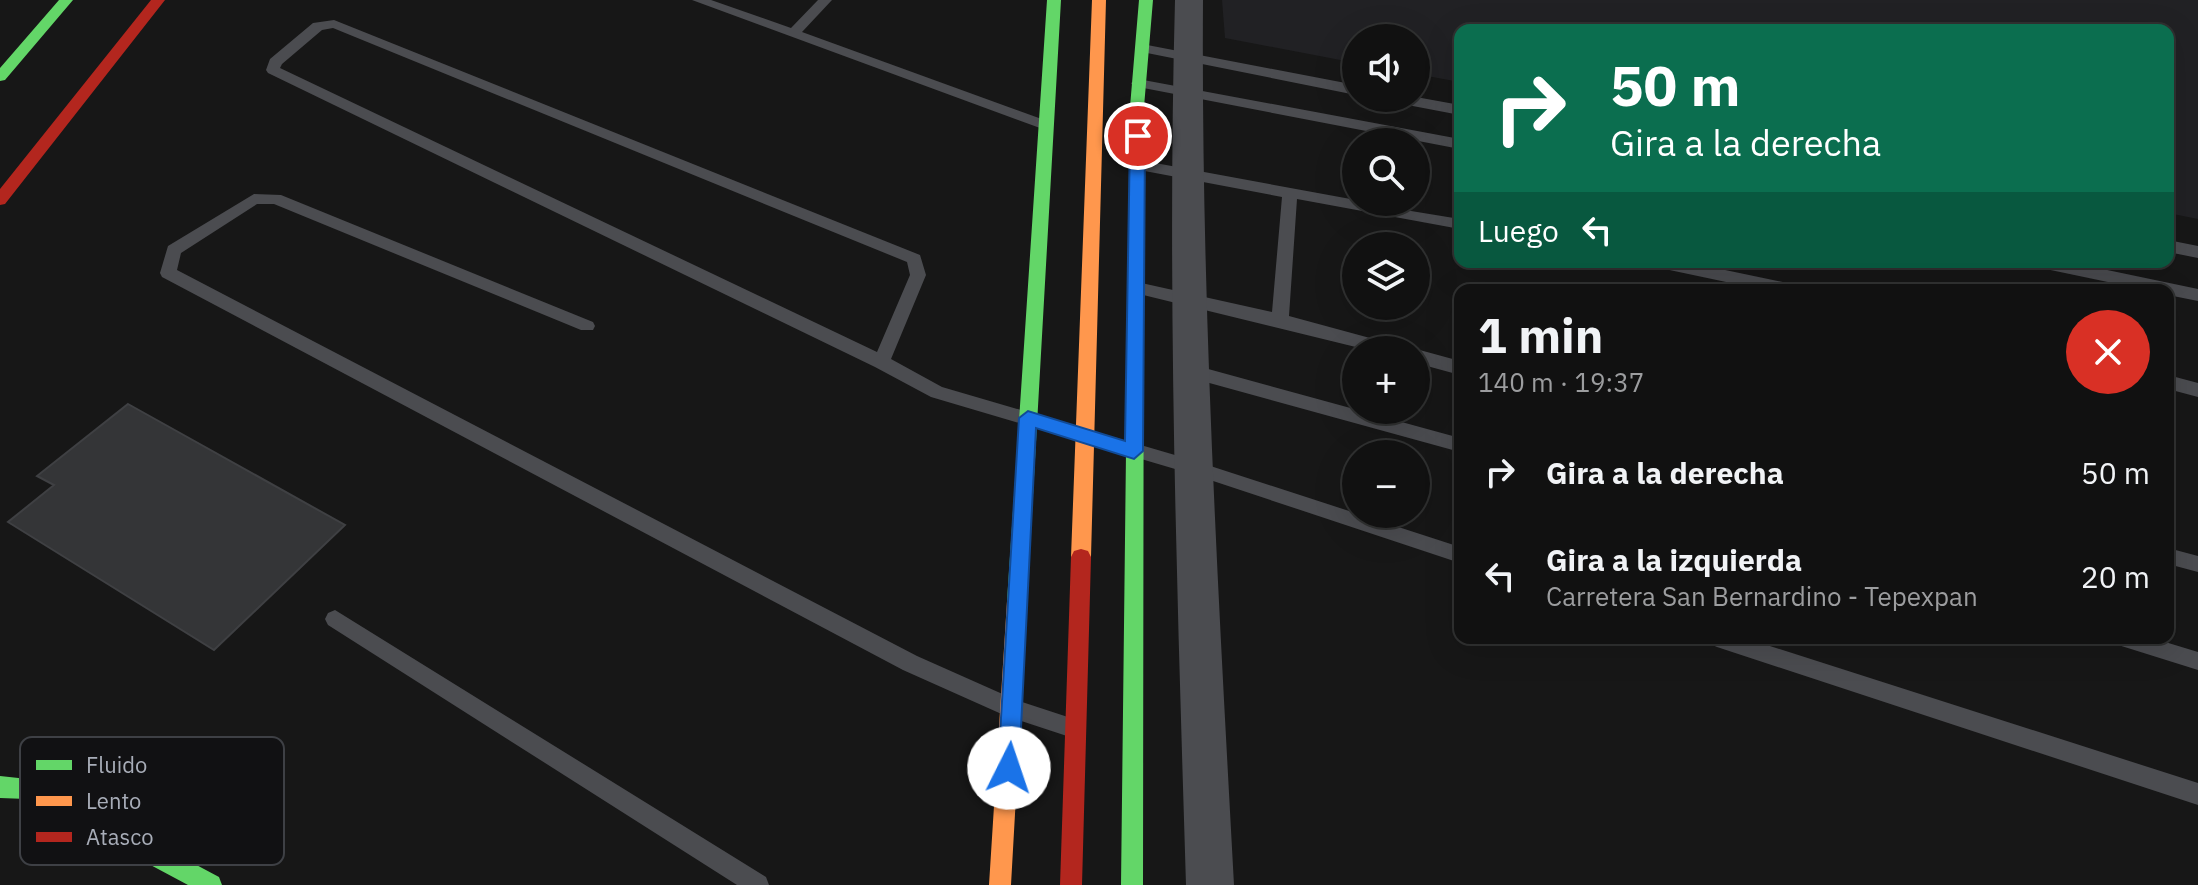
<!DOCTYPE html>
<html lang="es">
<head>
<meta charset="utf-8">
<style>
  :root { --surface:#111; --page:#1e1f1f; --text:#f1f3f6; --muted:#9c9d9f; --line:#303131 }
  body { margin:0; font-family:"IBM Plex Sans",sans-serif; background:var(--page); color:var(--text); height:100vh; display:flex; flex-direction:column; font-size:30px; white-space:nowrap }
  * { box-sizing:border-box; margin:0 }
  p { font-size:26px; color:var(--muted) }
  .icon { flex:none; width:44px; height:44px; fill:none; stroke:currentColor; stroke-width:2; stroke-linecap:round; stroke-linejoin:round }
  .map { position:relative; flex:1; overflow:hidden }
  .details { position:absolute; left:1454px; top:284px; width:720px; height:360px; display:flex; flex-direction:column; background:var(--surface); border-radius:16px; box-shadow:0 8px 32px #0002,0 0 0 2px var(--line) }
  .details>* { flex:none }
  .hud { position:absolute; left:1454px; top:24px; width:720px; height:244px; border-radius:16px; box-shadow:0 8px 32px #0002,0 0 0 2px var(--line); background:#0b6e4f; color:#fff; overflow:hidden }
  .fabs { position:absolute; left:1342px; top:24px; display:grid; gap:16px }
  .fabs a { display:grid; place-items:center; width:88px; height:88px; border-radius:50%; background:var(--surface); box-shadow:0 8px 32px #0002,0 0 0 2px var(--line); font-size:40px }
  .pin { position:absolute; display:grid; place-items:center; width:68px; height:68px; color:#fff; margin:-34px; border:4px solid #fff; border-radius:50%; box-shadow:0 2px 8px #0007 }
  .me { position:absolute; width:88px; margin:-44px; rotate:4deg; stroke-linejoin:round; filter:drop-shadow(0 0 6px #0008) }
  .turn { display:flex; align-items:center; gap:28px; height:168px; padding:0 24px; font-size:36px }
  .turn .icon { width:104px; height:104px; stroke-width:2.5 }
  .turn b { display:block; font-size:56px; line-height:68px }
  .then { display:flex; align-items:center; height:76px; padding:0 24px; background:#0003; gap:16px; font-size:30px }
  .round { display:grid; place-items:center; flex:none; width:84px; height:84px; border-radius:42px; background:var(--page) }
  .headline { display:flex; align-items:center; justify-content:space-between; height:136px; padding:0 24px }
  h1 { font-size:48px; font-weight:700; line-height:60px }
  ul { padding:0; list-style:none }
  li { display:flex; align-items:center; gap:24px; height:104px; padding:0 24px }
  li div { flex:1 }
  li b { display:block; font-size:30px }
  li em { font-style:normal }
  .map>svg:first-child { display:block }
  .built { fill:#212124 }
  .building { fill:#343537; stroke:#3f4043; stroke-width:2 }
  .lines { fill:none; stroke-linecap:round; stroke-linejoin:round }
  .lane { fill:#4b4c50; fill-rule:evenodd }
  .street { fill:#4b4c50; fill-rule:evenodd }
  .fast { fill:#63d668; fill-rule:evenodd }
  .slow { fill:#ff974d; fill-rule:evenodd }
  .jam { fill:#b3261e; fill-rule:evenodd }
  .route { fill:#1a73e8; stroke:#114b97; stroke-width:2 }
  .key { fill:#111113; stroke:#3e4045; stroke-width:2 }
  .key-label { font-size:22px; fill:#a8adb8 }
</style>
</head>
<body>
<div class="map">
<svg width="2198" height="885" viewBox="0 0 2198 885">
  <rect width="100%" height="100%" fill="#171717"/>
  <path class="built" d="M 1222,0 L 2198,0 L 2198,219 L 2168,213 L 2168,30 L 1460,30 L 1460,82 L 1416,74 L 1416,38 L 1356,38 L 1356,63 L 1225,38 Z"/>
  <path class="building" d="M 128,404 L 345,525 L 214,650 L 8,522 L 54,485 L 37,476 Z"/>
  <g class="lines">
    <path class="lane" d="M 692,0 L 711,0 L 791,28 L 818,0 L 832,0 L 802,32 L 1050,122 L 1052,125 L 1045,130 L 1040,128 Z
      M 334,20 L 920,255 L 926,275 L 891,359 L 942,387 L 1192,460 L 1460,547 L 1460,563 L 1192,474 L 931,397 L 875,367 L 268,73 L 266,70 L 270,59 L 313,23 ZM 333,28 L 907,262 L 910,275 L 877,352 L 280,68 L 282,64 L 322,30 Z
      M 1142,44 L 1356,85 L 1356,95 L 1137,51 L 1135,48 Z
      M 1138,79 L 1460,139 L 1460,149 L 1133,86 L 1131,83 Z
      M 1416,97 L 1460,105 L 1460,115 L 1397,103 L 1390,98 Z
      M 1139,160 L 1356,200 L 1356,202 L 1460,219 L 1460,229 L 1297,199 L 1289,316 L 1392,344 L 1400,350 L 1368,350 L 1131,292 L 1129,288 L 1131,284 L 1137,282 L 1272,312 L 1282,197 L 1134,169 L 1134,161 Z
      M 254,194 L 281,195 L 593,322 L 595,326 L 593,330 L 581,330 L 274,204 L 257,204 L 181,253 L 177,270 L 917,656 L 1016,700 L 1080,721 L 1084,728 L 1080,735 L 1073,738 L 1006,716 L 903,670 L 162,277 L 160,273 L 168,246 Z
      M 2168,240 L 2198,246 L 2198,258 L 2168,252 Z
      M 1652,262 L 1687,262 L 1792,284 L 1800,290 L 1764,290 L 1660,268 Z
      M 2033,262 L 2069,262 L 2198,289 L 2198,301 L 2168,295 L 2168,290 L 2146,290 L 2041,268 Z
      M 1416,349 L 1460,361 L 1460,375 L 1416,363 Z
      M 1190,364 L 1460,438 L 1460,452 L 1184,376 L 1181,371 Z
      M 2168,375 L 2198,383 L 2198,397 L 2168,389 Z
      M 2168,548 L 2198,556 L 2198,572 L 2168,564 Z
      M 335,610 L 766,877 L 769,885 L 737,885 L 328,625 L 325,619 L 328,613 Z
      M 1707,638 L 1745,638 L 2198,783 L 2198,805 L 1717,647 L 1710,644 Z
      M 2112,638 L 2152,638 L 2198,652 L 2198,670 L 2115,644 Z"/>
    <path class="street" d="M 1175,0 L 1203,0 C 1201,296 1218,590 1234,885 L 1186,885 C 1177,590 1167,295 1175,0 Z"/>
    <path class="fast" d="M 59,0 L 73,0 L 5,80 L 0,81 L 0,68 Z
      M 1047,0 L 1061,0 L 1027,601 L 1024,607 L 1017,610 L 1010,607 L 1007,601 Z
      M 1139,0 L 1153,0 L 1144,107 L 1143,885 L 1121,885 L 1130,107 Z
      M 0,776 L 37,780 L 219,877 L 222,885 L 188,885 L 27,799 L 0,798 Z"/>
    <path class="slow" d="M 1092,0 L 1106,0 L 1091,557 L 1088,563 L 1081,565 L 1074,563 L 1071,557 Z
      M 1017,592 L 1024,595 L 1027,601 L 1011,885 L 989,885 L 1007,601 L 1010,595 Z"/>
    <path class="jam" d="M 151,0 L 165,0 L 5,204 L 0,205 L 0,189 Z
      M 1081,549 L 1088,551 L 1091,557 L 1082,885 L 1060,885 L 1071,557 L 1074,551 Z"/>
  </g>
  <path class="route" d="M 1138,131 L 1145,136 L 1143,451 L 1134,459 L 1036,428 L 1019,768 L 1016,775 L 1009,778 L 1001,775 L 998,768 L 1019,418 L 1028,411 L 1125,441 L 1130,136 Z"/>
  <rect x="20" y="737" width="264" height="128" rx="12" class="key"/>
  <rect x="36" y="760" width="36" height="10" fill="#63d668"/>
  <rect x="36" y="796" width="36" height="10" fill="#ff974d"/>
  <rect x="36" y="832" width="36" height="10" fill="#b3261e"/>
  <g class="key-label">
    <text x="86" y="773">Fluido</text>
    <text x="86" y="809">Lento</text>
    <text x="86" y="845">Atasco</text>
  </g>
</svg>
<div class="fabs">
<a><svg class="icon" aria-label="sound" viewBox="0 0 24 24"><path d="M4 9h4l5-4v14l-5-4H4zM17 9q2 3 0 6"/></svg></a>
<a><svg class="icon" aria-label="search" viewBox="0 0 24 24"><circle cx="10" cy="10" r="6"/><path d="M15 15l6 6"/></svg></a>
<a><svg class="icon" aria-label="layers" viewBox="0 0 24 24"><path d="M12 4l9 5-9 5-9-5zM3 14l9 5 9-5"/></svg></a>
<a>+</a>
<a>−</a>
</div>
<div class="pin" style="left:1138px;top:136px;background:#d93025"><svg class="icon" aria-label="arrive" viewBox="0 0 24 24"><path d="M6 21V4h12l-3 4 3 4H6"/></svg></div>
<svg class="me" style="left:1009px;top:768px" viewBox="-20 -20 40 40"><circle r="19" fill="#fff"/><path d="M0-13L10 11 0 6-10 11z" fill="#1a73e8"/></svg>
<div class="hud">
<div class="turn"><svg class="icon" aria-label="right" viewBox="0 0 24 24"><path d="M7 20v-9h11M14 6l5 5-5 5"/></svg><div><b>50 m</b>Gira a la derecha</div></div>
<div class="then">Luego<svg class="icon" aria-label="left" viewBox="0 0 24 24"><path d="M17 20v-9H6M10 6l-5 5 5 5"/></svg></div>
</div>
<section class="details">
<div class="headline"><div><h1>1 min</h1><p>140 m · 19:37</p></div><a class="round" style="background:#d93025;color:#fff"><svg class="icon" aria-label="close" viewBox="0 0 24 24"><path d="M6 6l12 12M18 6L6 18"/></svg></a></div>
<ul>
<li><svg class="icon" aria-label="right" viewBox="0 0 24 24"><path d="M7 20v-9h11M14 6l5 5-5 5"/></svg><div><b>Gira a la derecha</b></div><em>50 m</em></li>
<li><svg class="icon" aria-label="left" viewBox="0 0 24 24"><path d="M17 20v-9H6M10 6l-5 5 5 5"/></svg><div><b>Gira a la izquierda</b><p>Carretera San Bernardino - Tepexpan</p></div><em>20 m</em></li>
</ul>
</section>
</div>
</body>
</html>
